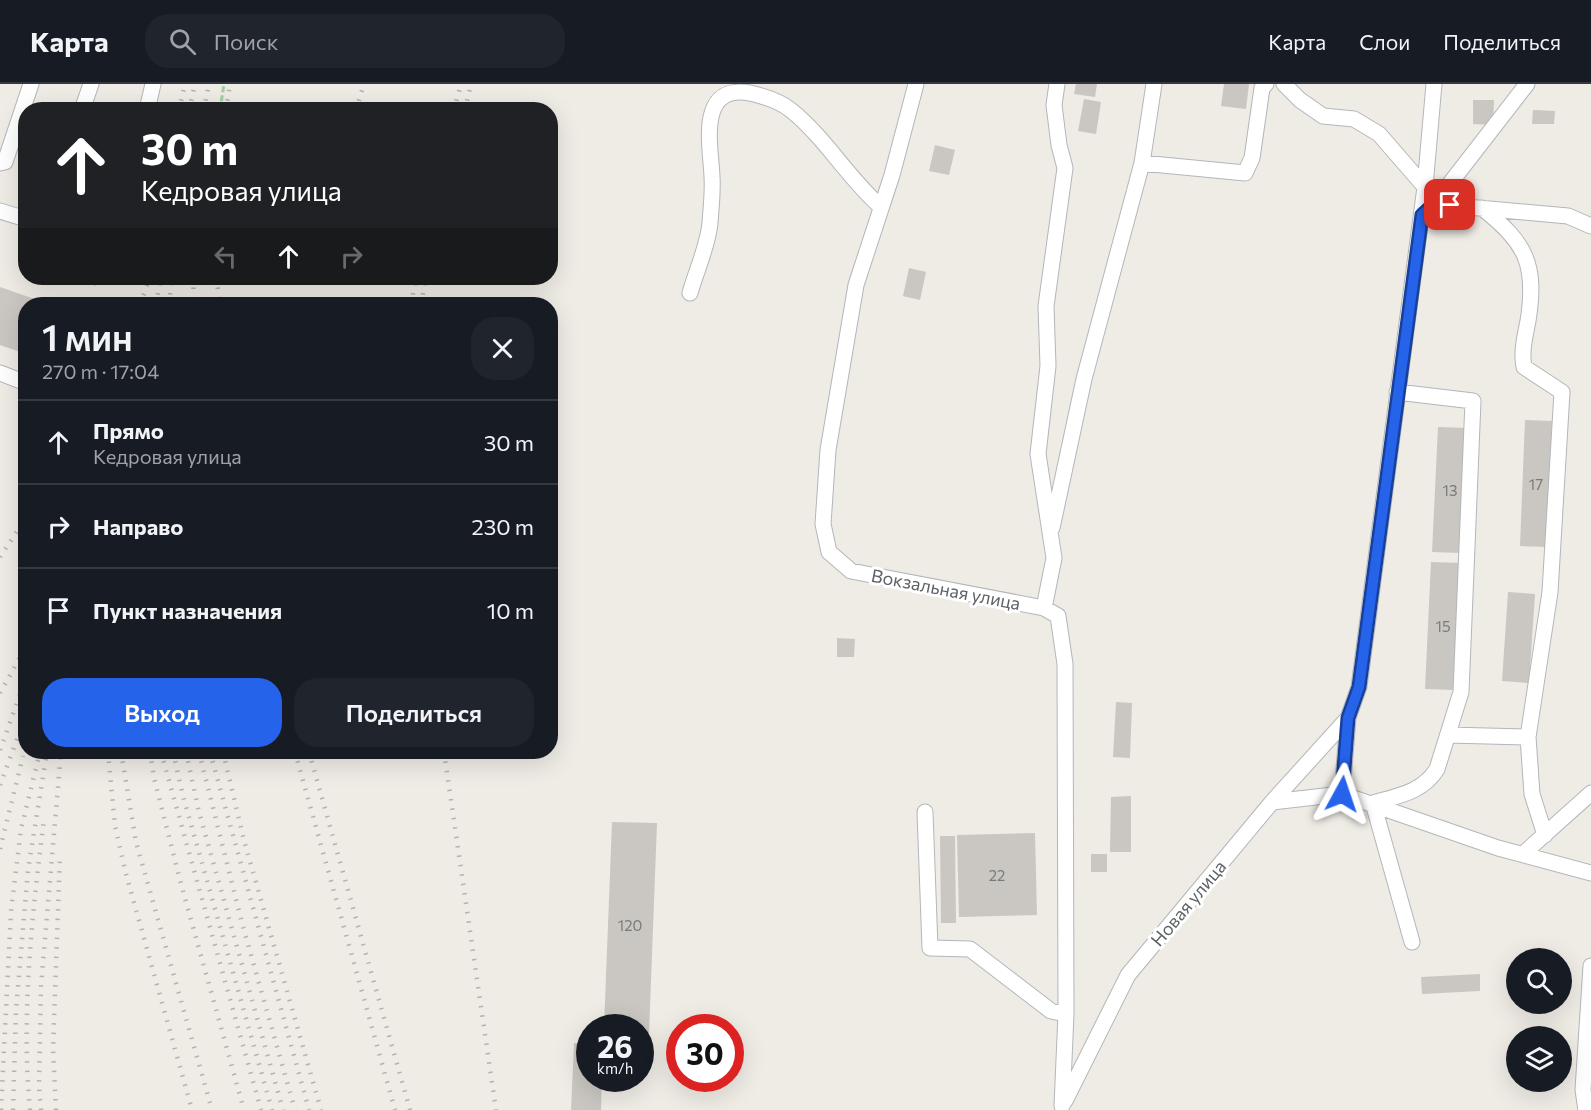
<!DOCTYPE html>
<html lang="ru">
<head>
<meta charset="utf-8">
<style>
  :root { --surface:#171b24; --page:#20242c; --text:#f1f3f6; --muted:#9ea1a6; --line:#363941; --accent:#2563eb }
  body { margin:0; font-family:Commissioner,sans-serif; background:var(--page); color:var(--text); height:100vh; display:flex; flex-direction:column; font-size:22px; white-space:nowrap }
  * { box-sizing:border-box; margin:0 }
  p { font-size:20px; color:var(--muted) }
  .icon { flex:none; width:33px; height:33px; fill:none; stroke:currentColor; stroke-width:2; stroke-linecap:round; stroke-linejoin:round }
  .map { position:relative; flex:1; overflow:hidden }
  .sheet { position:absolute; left:18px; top:213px; width:540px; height:462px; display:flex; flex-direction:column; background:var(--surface); border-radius:24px; box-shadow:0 6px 24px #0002 }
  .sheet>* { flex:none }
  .banner { position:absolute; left:18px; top:18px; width:540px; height:183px; border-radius:24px; box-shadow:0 6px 24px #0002; background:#202124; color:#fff; overflow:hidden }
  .buttons { position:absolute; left:1506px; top:864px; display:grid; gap:12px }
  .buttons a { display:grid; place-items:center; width:66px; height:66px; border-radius:50%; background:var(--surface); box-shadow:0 6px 24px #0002; font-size:30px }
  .speed { position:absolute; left:576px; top:930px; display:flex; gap:12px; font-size:30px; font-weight:700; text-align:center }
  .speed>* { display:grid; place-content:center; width:78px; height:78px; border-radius:50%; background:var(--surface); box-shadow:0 6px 24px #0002; line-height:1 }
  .speed small { font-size:15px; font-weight:400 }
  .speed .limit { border:9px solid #d22; background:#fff; color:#111 }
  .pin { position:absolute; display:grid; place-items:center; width:51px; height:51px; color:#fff; margin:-26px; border-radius:12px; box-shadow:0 3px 9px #0006 }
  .me { position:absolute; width:66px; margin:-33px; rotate:5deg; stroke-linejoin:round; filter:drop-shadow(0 0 4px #0008) }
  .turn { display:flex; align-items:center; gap:21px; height:126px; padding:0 24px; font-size:27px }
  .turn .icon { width:78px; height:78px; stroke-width:2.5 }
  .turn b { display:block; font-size:42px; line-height:51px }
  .lanes { display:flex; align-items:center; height:57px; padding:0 24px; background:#0003; justify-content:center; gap:30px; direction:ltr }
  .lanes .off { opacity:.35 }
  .round { display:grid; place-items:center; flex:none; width:63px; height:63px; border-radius:24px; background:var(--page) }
  .head { display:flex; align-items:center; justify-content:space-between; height:102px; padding:0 24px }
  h1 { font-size:36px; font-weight:600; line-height:45px }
  .action { display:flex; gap:12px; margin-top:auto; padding:12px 24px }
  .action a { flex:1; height:69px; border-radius:24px; background:var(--accent); color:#fff; font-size:24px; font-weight:600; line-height:69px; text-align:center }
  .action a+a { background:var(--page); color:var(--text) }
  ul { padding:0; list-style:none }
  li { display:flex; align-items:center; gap:18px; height:84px; padding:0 24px; border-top:2px solid var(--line) }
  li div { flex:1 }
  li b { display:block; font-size:22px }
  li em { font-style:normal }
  header { display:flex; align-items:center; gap:36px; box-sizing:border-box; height:84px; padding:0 30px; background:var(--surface); border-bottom:2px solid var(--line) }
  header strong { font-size:28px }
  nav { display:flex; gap:33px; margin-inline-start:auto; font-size:21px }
  .search { width:420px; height:54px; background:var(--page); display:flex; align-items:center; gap:15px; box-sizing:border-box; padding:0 21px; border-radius:24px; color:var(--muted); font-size:22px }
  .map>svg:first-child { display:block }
  .building { fill:#cac6c1 }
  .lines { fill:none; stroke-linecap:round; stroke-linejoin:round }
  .minor-casing { stroke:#b2b7ba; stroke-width:17 }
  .path { stroke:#9fcfa4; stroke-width:3; stroke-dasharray:6 3; stroke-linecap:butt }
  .minor { stroke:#fff; stroke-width:15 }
  .rail { stroke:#b2b3b3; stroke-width:4.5; stroke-dasharray:1.5 8; stroke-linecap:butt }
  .route-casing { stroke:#184099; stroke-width:15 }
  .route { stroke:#2563eb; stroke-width:10 }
  .labels { text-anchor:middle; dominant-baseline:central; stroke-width:6; stroke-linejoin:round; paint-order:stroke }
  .number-label { font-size:15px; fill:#787b7c }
  .street-label { font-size:18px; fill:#5d6265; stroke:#fff }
</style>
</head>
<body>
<header>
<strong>Карта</strong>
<div class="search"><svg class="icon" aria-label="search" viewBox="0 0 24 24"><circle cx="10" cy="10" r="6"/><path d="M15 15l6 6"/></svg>Поиск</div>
<nav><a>Карта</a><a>Слои</a><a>Поделиться</a></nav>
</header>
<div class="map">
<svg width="1591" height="1026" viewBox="0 0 1591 1026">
  <rect width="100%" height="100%" fill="#efebe5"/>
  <path class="building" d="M 1076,0 L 1097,0 L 1095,13 L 1074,10 Z
    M 1224,0 L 1249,0 L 1246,25 L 1221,22 Z
    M 1084,15 L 1101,18 L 1096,50 L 1078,47 Z
    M 1473,16 L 1494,16 L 1493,41 L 1473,40 Z
    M 1533,26 L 1555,27 L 1554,40 L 1532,40 Z
    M 935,61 L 955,66 L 949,91 L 929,87 Z
    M 909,184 L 926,188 L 920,216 L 903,212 Z
    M 75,194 L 99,194 L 96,202 Z
    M 0,203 L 49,220 L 26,220 L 26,270 L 0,261 Z
    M 1525,336 L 1552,337 L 1547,463 L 1520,462 Z
    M 1438,343 L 1468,344 L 1461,469 L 1432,468 Z
    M 1431,478 L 1461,479 L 1454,606 L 1425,605 Z
    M 1508,508 L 1535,510 L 1529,599 L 1502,597 Z
    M 837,554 L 855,555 L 854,573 L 837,573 Z
    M 1116,618 L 1132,619 L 1130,674 L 1113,673 Z
    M 1131,712 L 1131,768 L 1110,768 L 1111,713 Z
    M 612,738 L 657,739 L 648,976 L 640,975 L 640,944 L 604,944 Z
    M 1035,749 L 1037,831 L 959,833 L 957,751 Z
    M 940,752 L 955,752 L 956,839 L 941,839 Z
    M 1091,770 L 1107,770 L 1107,788 L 1091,788 Z
    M 1480,890 L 1480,907 L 1422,910 L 1421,893 Z
    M 574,959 L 590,960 L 590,994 L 602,994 L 601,1026 L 571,1026 Z"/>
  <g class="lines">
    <g class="minor-casing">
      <path id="minor" d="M 916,0 L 892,91 L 856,201 L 828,366 L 823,440 L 829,468 L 851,487 L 1044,524 L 1058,532 L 1065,580 L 1066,930 L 1062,1022
        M 1284,0 L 1300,16 L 1323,32 L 1354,35 L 1379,50 L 1425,103
        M 82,26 L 91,0
        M 147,26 L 153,0
        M 0,79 L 5,78 L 31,0
        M 1142,79 L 1245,89 L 1252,74 L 1262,4 L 1266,0
        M 1434,120 L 1527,0
        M 1482,124 C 1526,159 1537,180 1528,237 C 1525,252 1521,268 1524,283 L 1562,308 L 1550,508 L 1528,653 L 1532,710 L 1545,751
        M 0,127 L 26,135
        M 1422,131 L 1434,120 L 1568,132 L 1591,142
        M 690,209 C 696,187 708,162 710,139 C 711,124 713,108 712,93 C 711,63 696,0 750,9 C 763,12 781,18 792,27 C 826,55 848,94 881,123
        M 0,289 L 26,299
        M 1397,308 L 1473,317 L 1461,608 L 1437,685 C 1423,708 1398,712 1373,719 L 1412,858
        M 1052,444 L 1084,295 L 1142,79 L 1154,0
        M 1044,524 L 1054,474 L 1038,370 L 1048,282 L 1046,222 L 1065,84 L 1059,61 L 1054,21 L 1057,0
        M 1448,651 L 1528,653
        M 1342,710 L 1348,634 L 1359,603 L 1425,103 L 1434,0
        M 1272,718 L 1342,710 L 1498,764 L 1591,789
        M 925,728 L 930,864 L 970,865 L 1051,927 L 1066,930
        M 1523,770 L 1591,709
        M 1065,1017 L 1128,891 L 1272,718 L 1348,634
        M 1586,1026 L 1583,1006 L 1591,882"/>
    </g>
    <path class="path" d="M 220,26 L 224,0"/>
    <use href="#minor" class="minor"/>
    <path class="rail" d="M 179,26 L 185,0
      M 189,26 L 195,0
      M 204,26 L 209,0
      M 226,26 L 230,0
      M 356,26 L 364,0
      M 454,26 L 461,0
      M 465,26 L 471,0
      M 193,194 L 194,220
      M 217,194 L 219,220
      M 140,220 L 150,194
      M 156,220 L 161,194
      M 169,220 L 172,194
      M 411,220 L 416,194
      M 421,220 L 426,194
      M 0,473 L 26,434
      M 0,609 L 26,563
      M 0,666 L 26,594
      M 108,668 L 115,742 L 126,790 L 192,1026
      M 121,668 L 136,758 L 212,1026
      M 150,668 L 154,694 L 181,800 L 244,1026
      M 161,668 L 261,1026
      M 173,668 L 183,712 L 272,1026
      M 186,668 L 199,728 L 283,1026
      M 199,668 L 242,839 L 295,1026
      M 210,668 L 309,1026
      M 223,668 L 245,760 L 321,1026
      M 295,668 L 395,1026
      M 309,668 L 410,1026
      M 444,668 L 496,1026
      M 0,701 L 26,631
      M 0,765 L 23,672
      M 1,1026 L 11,827 L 21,745 L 40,668
      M 13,1026 L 16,926 L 28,786 L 47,668
      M 30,1026 C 21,932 32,829 44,736
      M 41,1026 L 39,1003 L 41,902 L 61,668
      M 56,1026 L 53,965 L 60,771"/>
  </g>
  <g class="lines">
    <g class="route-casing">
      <path id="route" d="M 1342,710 L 1348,634 L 1359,603 L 1422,131 L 1434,120 L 1450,121"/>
    </g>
    <use href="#route" class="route"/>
  </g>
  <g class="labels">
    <g class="number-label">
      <text x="1536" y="400">17</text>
      <text x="1450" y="406">13</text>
      <text x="1443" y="542">15</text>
      <text x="997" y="791">22</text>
      <text x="630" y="841">120</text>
    </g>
    <g class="street-label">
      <text transform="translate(946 505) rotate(11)">Вокзальная улица</text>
      <text transform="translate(1188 819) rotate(-50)">Новая улица</text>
    </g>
  </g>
</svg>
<div class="buttons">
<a><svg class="icon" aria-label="search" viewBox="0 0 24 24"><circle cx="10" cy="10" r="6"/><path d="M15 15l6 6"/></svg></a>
<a><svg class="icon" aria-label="layers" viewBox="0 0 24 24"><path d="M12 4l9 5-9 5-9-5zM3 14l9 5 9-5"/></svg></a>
</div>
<div class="speed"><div>26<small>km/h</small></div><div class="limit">30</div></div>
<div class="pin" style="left:1450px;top:121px;background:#d93025"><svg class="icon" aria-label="arrive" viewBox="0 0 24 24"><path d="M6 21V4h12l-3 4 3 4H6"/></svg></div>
<svg class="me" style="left:1342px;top:710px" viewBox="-20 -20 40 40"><path d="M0-17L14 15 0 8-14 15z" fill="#2563eb" stroke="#fff" stroke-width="4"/></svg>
<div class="banner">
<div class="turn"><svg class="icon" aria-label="ahead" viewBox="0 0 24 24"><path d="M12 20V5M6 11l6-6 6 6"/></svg><div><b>30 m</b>Кедровая улица</div></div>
<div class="lanes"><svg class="icon off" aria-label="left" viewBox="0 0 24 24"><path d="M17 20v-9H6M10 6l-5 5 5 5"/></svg><svg class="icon" aria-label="ahead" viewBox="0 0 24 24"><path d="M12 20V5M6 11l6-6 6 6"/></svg><svg class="icon off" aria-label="right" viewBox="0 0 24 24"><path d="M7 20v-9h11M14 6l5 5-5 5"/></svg></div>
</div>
<section class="sheet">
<div class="head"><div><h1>1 мин</h1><p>270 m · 17:04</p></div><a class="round"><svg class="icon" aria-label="close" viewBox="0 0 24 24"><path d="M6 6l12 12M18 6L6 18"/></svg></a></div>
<ul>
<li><svg class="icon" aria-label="ahead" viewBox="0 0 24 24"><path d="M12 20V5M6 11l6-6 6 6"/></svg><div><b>Прямо</b><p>Кедровая улица</p></div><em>30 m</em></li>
<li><svg class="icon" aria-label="right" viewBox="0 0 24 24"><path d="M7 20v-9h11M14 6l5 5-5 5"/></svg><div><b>Направо</b></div><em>230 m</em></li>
<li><svg class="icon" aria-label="arrive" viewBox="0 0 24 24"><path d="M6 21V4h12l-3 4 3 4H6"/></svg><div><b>Пункт назначения</b></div><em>10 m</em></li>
</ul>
<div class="action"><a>Выход</a><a>Поделиться</a></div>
</section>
</div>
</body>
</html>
